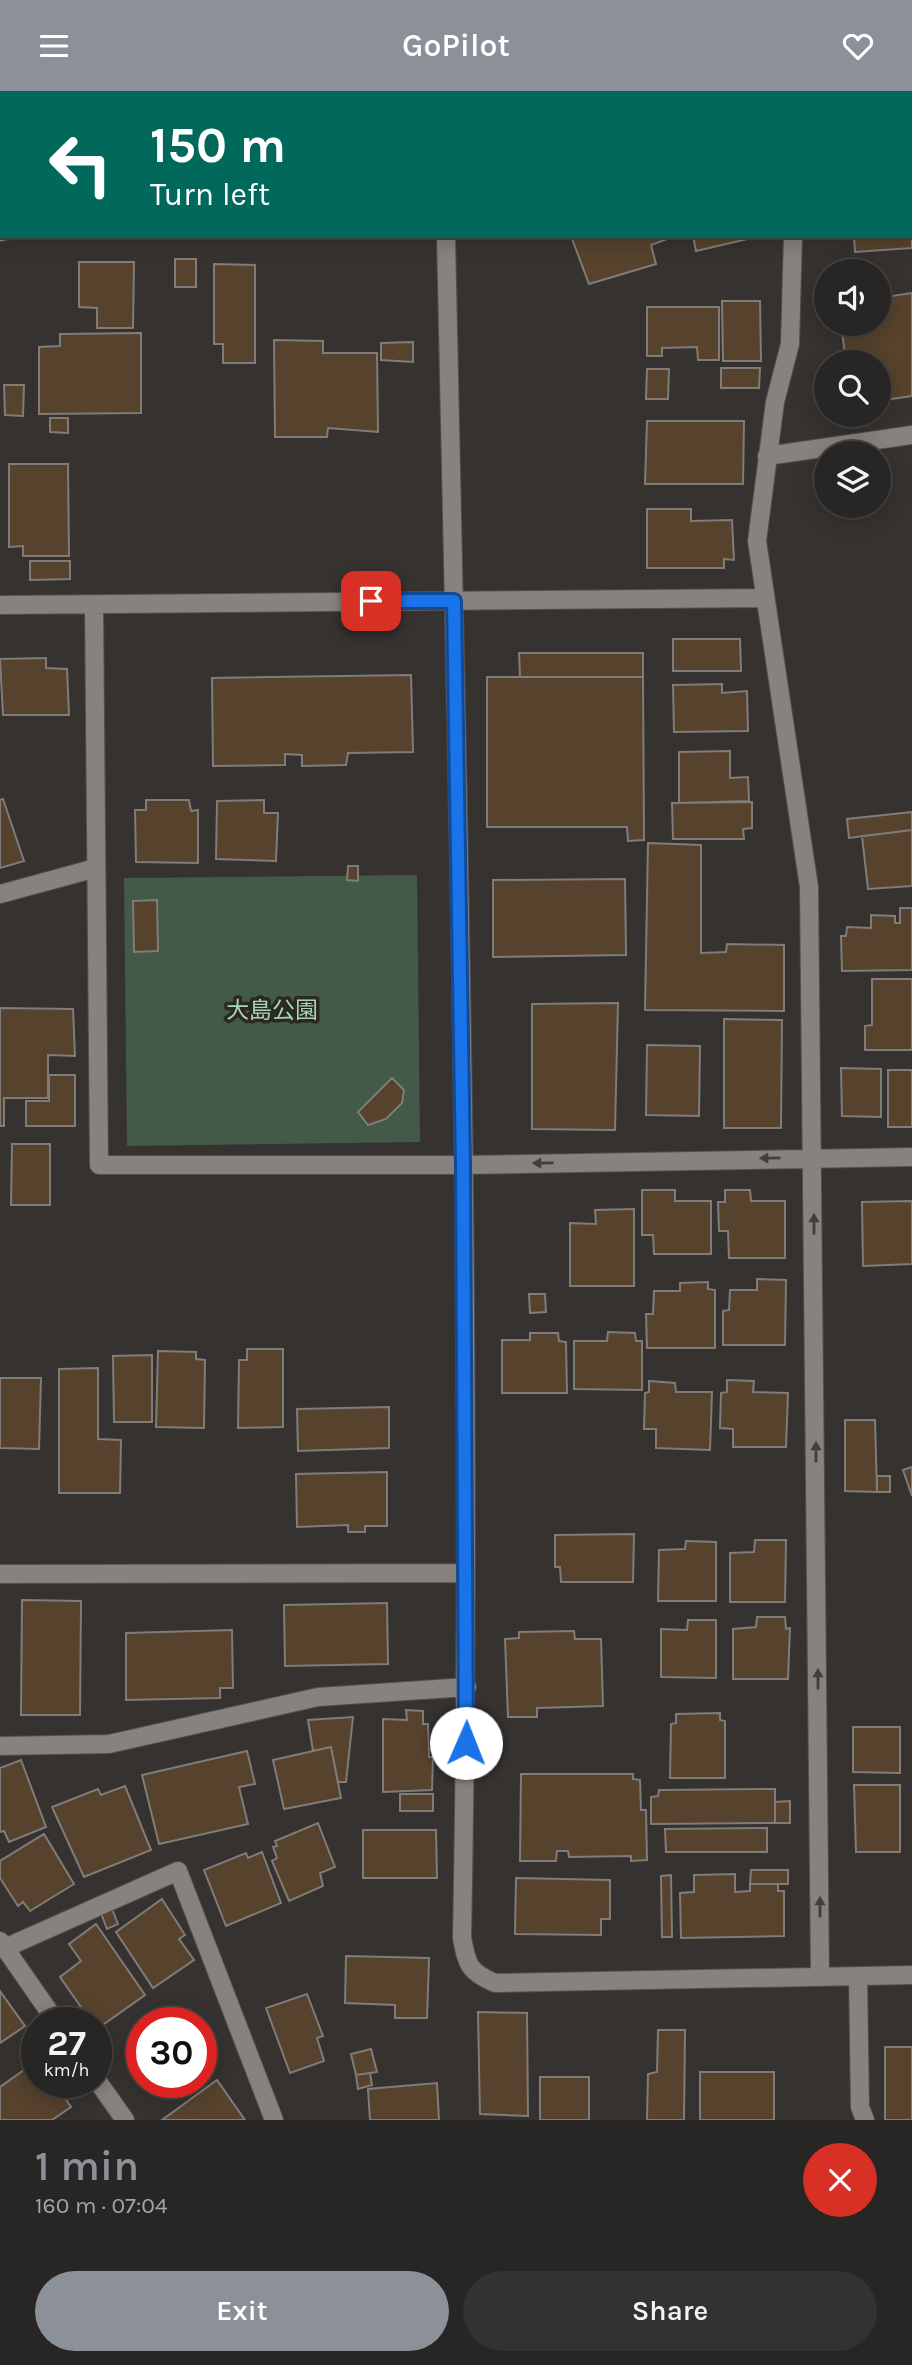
<!DOCTYPE html>
<html lang="en">
<head>
<meta charset="utf-8">
<style>
  :root { --surface:#282624; --page:#343231; --text:#f1f3f6; --muted:#a5a5a6; --line:#444341; --accent:#8c9099 }
  body { margin:0; font-family:Karla,"Noto Sans JP",sans-serif; background:var(--page); color:var(--text); height:100vh; display:flex; flex-direction:column; font-size:26px; white-space:nowrap }
  * { box-sizing:border-box; margin:0 }
  p { font-size:23px; color:var(--muted) }
  .icon { flex:none; width:38px; height:38px; fill:none; stroke:currentColor; stroke-width:2; stroke-linecap:round; stroke-linejoin:round }
  .map { position:relative; height:2029px; overflow:hidden }
  .drawer { display:flex; flex-direction:column; background:var(--surface); flex:1 }
  .drawer>* { flex:none }
  .banner { position:absolute; left:0px; top:0px; width:914px; height:147px; box-shadow:0 4px 18px #0003,0 0 0 2px var(--line); background:#00695c; color:#fff; overflow:hidden }
  .fabs { position:absolute; left:814px; top:168px; display:grid; gap:14px }
  .fabs a { display:grid; place-items:center; width:77px; height:77px; border-radius:50%; background:var(--surface); box-shadow:0 4px 18px #0003,0 0 0 2px var(--line); font-size:35px }
  .speed { position:absolute; left:21px; top:1916px; display:flex; gap:14px; font-size:35px; font-weight:700; text-align:center }
  .speed>* { display:grid; place-content:center; width:91px; height:91px; border-radius:50%; background:var(--surface); box-shadow:0 4px 18px #0003,0 0 0 2px var(--line); line-height:1 }
  .speed small { font-size:18px; font-weight:400 }
  .speed .limit { border:10px solid #d22; background:#fff; color:#111 }
  .pin { position:absolute; display:grid; place-items:center; width:60px; height:60px; color:#fff; margin:-30px; border-radius:14px; box-shadow:0 4px 10px #0006 }
  .me { position:absolute; width:77px; margin:-38px; rotate:1deg; stroke-linejoin:round; filter:drop-shadow(0 0 5px #0008) }
  .turn { display:flex; align-items:center; gap:24px; height:147px; padding:0 35px; font-size:32px }
  .turn .icon { width:91px; height:91px; stroke-width:2.5 }
  .turn b { display:block; font-size:49px; line-height:60px }
  .round { display:grid; place-items:center; flex:none; width:74px; height:74px; border-radius:37px; background:var(--page) }
  .head { display:flex; align-items:center; justify-content:space-between; height:119px; padding:0 35px }
  h1 { font-size:42px; font-weight:600; line-height:52px; color:var(--accent) }
  .action { display:flex; gap:14px; margin-top:auto; padding:14px 35px }
  .action a { flex:1; height:80px; border-radius:42px; background:var(--accent); color:#fff; font-size:28px; font-weight:600; line-height:80px; text-align:center }
  .action a+a { background:var(--page); color:var(--text) }
  header { display:flex; justify-content:space-between; align-items:center; height:91px; padding:0 35px; background:var(--accent); color:#fff; font-size:32px; font-weight:600 }
  .map>svg:first-child { display:block }
  .green { fill:#435a48 }
  .building { fill:#56422d; stroke:#7f7c79; stroke-width:2 }
  .lines { fill:none; stroke-linecap:round; stroke-linejoin:round }
  .minor-casing { stroke:#52504e; stroke-width:20 }
  .minor { stroke:#85827f; stroke-width:18 }
  .oneway { fill:#423e3c }
  .route-casing { stroke:#114b97; stroke-width:18 }
  .route { stroke:#1a73e8; stroke-width:12 }
  .labels { text-anchor:middle; dominant-baseline:central; stroke-width:7; stroke-linejoin:round; paint-order:stroke }
  .park-label { font-size:23px; fill:#a6d6b0; stroke:#2b2826 }
</style>
</head>
<body>
<header><svg class="icon" aria-label="menu" viewBox="0 0 24 24"><path d="M4 6h16M4 12h16M4 18h16"/></svg>GoPilot<svg class="icon" aria-label="heart" viewBox="0 0 24 24"><path d="M12 20l-8-8c-3-5 5-10 8-4 3-6 11-1 8 4z"/></svg></header>
<div class="map">
<svg width="912" height="2029" viewBox="0 0 912 2029">
  <rect width="100%" height="100%" fill="#353230"/>
  <path class="green" d="M 417,784 L 420,1051 L 127,1055 L 124,787 Z"/>
  <path class="building" d="M 912,92 L 912,157 L 855,161 L 854,145 L 912,145 Z
    M 571,145 L 675,145 L 651,154 L 656,173 L 589,193 Z
    M 693,145 L 752,145 L 752,147 L 696,160 Z
    M 175,168 L 196,168 L 196,196 L 175,196 Z
    M 79,171 L 134,171 L 133,237 L 97,237 L 97,217 L 79,216 Z
    M 214,173 L 255,174 L 255,272 L 223,272 L 223,253 L 214,253 Z
    M 912,202 L 912,305 L 878,310 L 878,271 L 846,271 L 841,233 L 878,233 L 878,207 Z
    M 722,210 L 760,210 L 761,270 L 723,270 Z
    M 647,216 L 719,216 L 719,269 L 698,269 L 697,256 L 662,257 L 662,265 L 647,265 Z
    M 141,242 L 141,322 L 39,323 L 39,256 L 60,255 L 60,243 Z
    M 274,249 L 323,250 L 323,262 L 377,262 L 378,341 L 328,337 L 327,346 L 275,346 Z
    M 413,251 L 413,271 L 381,269 L 381,252 Z
    M 721,277 L 760,277 L 759,297 L 721,297 Z
    M 647,278 L 669,278 L 668,308 L 646,308 Z
    M 4,294 L 24,294 L 23,325 L 5,324 Z
    M 50,327 L 68,327 L 68,342 L 50,341 Z
    M 647,330 L 744,330 L 743,393 L 645,393 Z
    M 9,373 L 68,373 L 69,465 L 23,465 L 23,455 L 9,456 Z
    M 647,418 L 691,418 L 691,430 L 732,429 L 734,469 L 724,468 L 724,477 L 647,477 Z
    M 30,470 L 70,470 L 70,488 L 30,489 Z
    M 673,548 L 740,548 L 741,580 L 673,580 Z
    M 519,562 L 643,562 L 643,586 L 520,586 Z
    M 46,567 L 46,577 L 67,578 L 69,624 L 3,624 L 0,568 Z
    M 411,584 L 413,661 L 348,662 L 346,674 L 302,675 L 302,664 L 285,663 L 285,674 L 213,675 L 212,587 Z
    M 487,586 L 643,586 L 644,749 L 628,750 L 627,736 L 487,736 Z
    M 722,593 L 722,602 L 747,600 L 748,640 L 674,641 L 673,594 Z
    M 730,660 L 730,687 L 748,686 L 749,710 L 679,712 L 679,661 Z
    M 3,708 L 24,770 L 0,777 L 0,709 Z
    M 146,709 L 189,709 L 191,720 L 198,719 L 198,772 L 136,771 L 135,719 L 146,719 Z
    M 264,709 L 264,722 L 278,722 L 276,770 L 216,768 L 217,710 Z
    M 752,711 L 752,737 L 743,738 L 744,748 L 673,748 L 672,712 Z
    M 912,721 L 912,739 L 849,747 L 847,728 Z
    M 912,739 L 912,795 L 868,798 L 862,745 Z
    M 648,752 L 701,754 L 701,862 L 726,861 L 727,853 L 784,854 L 784,920 L 645,919 Z
    M 348,775 L 358,775 L 358,790 L 347,789 Z
    M 625,788 L 626,864 L 493,866 L 493,789 Z
    M 157,809 L 158,860 L 134,861 L 133,810 Z
    M 900,817 L 912,817 L 912,879 L 842,880 L 841,845 L 846,845 L 847,836 L 871,837 L 871,824 L 895,825 L 895,832 L 900,832 Z
    M 872,888 L 912,888 L 912,959 L 865,959 L 865,935 L 872,934 Z
    M 618,912 L 615,1039 L 532,1038 L 532,913 Z
    M 0,917 L 73,918 L 75,965 L 48,964 L 48,1007 L 4,1007 L 4,1035 L 0,1035 Z
    M 724,928 L 782,929 L 781,1037 L 724,1037 Z
    M 647,954 L 700,955 L 699,1025 L 646,1024 Z
    M 841,977 L 881,978 L 881,1026 L 842,1025 Z
    M 888,979 L 912,979 L 912,1036 L 888,1036 Z
    M 49,984 L 75,984 L 75,1035 L 26,1035 L 26,1010 L 49,1010 Z
    M 392,987 L 404,999 L 402,1012 L 386,1028 L 368,1034 L 358,1021 Z
    M 12,1053 L 50,1053 L 50,1114 L 11,1114 Z
    M 642,1099 L 675,1099 L 675,1110 L 711,1110 L 711,1163 L 654,1163 L 653,1144 L 642,1144 Z
    M 725,1099 L 750,1099 L 751,1110 L 785,1110 L 785,1167 L 729,1167 L 728,1140 L 719,1140 L 718,1111 L 725,1111 Z
    M 912,1110 L 912,1173 L 863,1175 L 862,1111 Z
    M 634,1118 L 634,1195 L 570,1195 L 570,1132 L 596,1133 L 595,1119 Z
    M 757,1188 L 786,1189 L 785,1254 L 723,1254 L 723,1220 L 729,1219 L 730,1199 L 757,1199 Z
    M 708,1191 L 708,1198 L 715,1199 L 715,1257 L 647,1257 L 646,1223 L 653,1223 L 654,1200 L 680,1200 L 680,1192 Z
    M 529,1203 L 545,1203 L 546,1221 L 530,1222 Z
    M 608,1241 L 635,1242 L 636,1250 L 642,1250 L 642,1299 L 574,1298 L 574,1250 L 607,1250 Z
    M 530,1242 L 558,1242 L 559,1250 L 566,1251 L 567,1302 L 502,1302 L 502,1249 L 530,1249 Z
    M 247,1258 L 283,1258 L 283,1336 L 238,1337 L 239,1269 L 247,1269 Z
    M 158,1260 L 196,1261 L 196,1268 L 205,1269 L 204,1337 L 156,1336 Z
    M 152,1264 L 152,1331 L 114,1331 L 113,1265 Z
    M 98,1277 L 98,1348 L 121,1349 L 120,1402 L 59,1402 L 59,1278 Z
    M 0,1287 L 41,1287 L 39,1358 L 0,1357 Z
    M 727,1289 L 754,1290 L 753,1301 L 788,1302 L 786,1356 L 733,1356 L 733,1338 L 720,1337 L 721,1302 L 727,1301 Z
    M 649,1290 L 675,1292 L 676,1301 L 712,1301 L 710,1359 L 656,1357 L 656,1338 L 644,1338 L 645,1302 L 649,1301 Z
    M 389,1316 L 389,1357 L 298,1360 L 297,1318 Z
    M 845,1329 L 875,1329 L 877,1401 L 845,1400 Z
    M 912,1376 L 912,1405 L 903,1379 Z
    M 387,1381 L 387,1435 L 365,1435 L 365,1441 L 348,1441 L 348,1434 L 297,1436 L 296,1383 Z
    M 877,1385 L 890,1385 L 890,1401 L 877,1401 Z
    M 634,1443 L 633,1491 L 561,1491 L 560,1476 L 555,1476 L 555,1444 Z
    M 755,1449 L 786,1449 L 785,1511 L 730,1511 L 730,1462 L 754,1461 Z
    M 686,1450 L 716,1451 L 716,1510 L 658,1510 L 659,1459 L 685,1458 Z
    M 22,1509 L 81,1510 L 80,1624 L 21,1624 Z
    M 387,1512 L 388,1573 L 285,1575 L 284,1514 Z
    M 757,1526 L 785,1526 L 786,1538 L 790,1537 L 788,1588 L 733,1588 L 733,1538 L 756,1536 Z
    M 688,1529 L 716,1529 L 716,1587 L 661,1586 L 661,1538 L 687,1539 Z
    M 232,1539 L 233,1597 L 220,1597 L 220,1607 L 126,1609 L 126,1542 Z
    M 574,1540 L 575,1548 L 601,1548 L 603,1615 L 537,1617 L 537,1626 L 508,1626 L 505,1548 L 519,1547 L 519,1541 Z
    M 406,1619 L 423,1620 L 423,1633 L 428,1633 L 429,1666 L 433,1666 L 432,1699 L 383,1701 L 383,1628 L 407,1629 Z
    M 720,1622 L 720,1629 L 725,1630 L 725,1687 L 670,1687 L 671,1633 L 676,1632 L 676,1623 Z
    M 353,1626 L 346,1691 L 338,1691 L 331,1656 L 313,1660 L 308,1629 Z
    M 853,1636 L 900,1636 L 900,1682 L 853,1681 Z
    M 331,1656 L 341,1707 L 284,1718 L 273,1669 Z
    M 247,1660 L 255,1693 L 239,1696 L 248,1733 L 159,1753 L 142,1684 Z
    M 21,1669 L 46,1736 L 9,1751 L 4,1740 L 0,1741 L 0,1677 Z
    M 521,1683 L 633,1683 L 633,1688 L 640,1689 L 641,1719 L 646,1719 L 647,1769 L 631,1770 L 631,1765 L 569,1766 L 568,1760 L 557,1760 L 556,1770 L 520,1770 Z
    M 854,1694 L 900,1694 L 900,1761 L 856,1761 Z
    M 125,1695 L 151,1759 L 84,1786 L 52,1716 L 98,1698 L 101,1704 Z
    M 775,1698 L 775,1732 L 651,1733 L 651,1706 L 658,1705 L 659,1699 Z
    M 400,1703 L 433,1703 L 433,1720 L 400,1720 Z
    M 790,1710 L 790,1732 L 775,1732 L 775,1711 Z
    M 318,1732 L 335,1776 L 320,1782 L 323,1795 L 289,1810 L 272,1770 L 277,1767 L 273,1756 L 277,1755 L 275,1750 Z
    M 767,1737 L 767,1761 L 666,1761 L 665,1738 Z
    M 363,1739 L 436,1739 L 437,1787 L 363,1787 Z
    M 44,1743 L 74,1793 L 30,1820 L 23,1811 L 18,1815 L 0,1787 L 0,1770 Z
    M 262,1761 L 281,1812 L 226,1835 L 204,1779 L 246,1762 L 248,1767 Z
    M 751,1779 L 788,1779 L 788,1793 L 750,1793 Z
    M 735,1783 L 735,1801 L 750,1800 L 750,1793 L 778,1793 L 778,1800 L 784,1800 L 784,1845 L 681,1847 L 680,1802 L 694,1801 L 694,1784 Z
    M 671,1784 L 672,1846 L 662,1846 L 661,1785 Z
    M 516,1787 L 610,1789 L 610,1828 L 601,1828 L 601,1844 L 515,1843 Z
    M 162,1808 L 185,1844 L 179,1848 L 194,1869 L 153,1897 L 116,1841 Z
    M 112,1818 L 118,1833 L 107,1838 L 101,1822 Z
    M 96,1833 L 145,1904 L 97,1938 L 96,1932 L 92,1932 L 60,1886 L 81,1870 L 69,1853 Z
    M 346,1865 L 429,1867 L 427,1927 L 395,1927 L 395,1914 L 345,1912 Z
    M 0,1900 L 25,1935 L 0,1952 Z
    M 307,1903 L 323,1945 L 317,1947 L 324,1970 L 290,1982 L 266,1917 Z
    M 478,1921 L 527,1922 L 528,2025 L 480,2023 Z
    M 658,1939 L 685,1939 L 684,2029 L 647,2029 L 648,1983 L 657,1981 Z
    M 885,1956 L 912,1956 L 912,2029 L 885,2029 Z
    M 371,1958 L 377,1981 L 356,1984 L 351,1963 Z
    M 24,1979 L 29,1986 L 37,1981 L 37,1992 L 55,1992 L 71,2016 L 52,2029 L 0,2029 L 0,1996 Z
    M 700,1981 L 774,1981 L 774,2029 L 700,2029 Z
    M 370,1982 L 372,1994 L 358,1998 L 356,1984 Z
    M 540,1986 L 589,1986 L 589,2029 L 540,2029 Z
    M 217,1989 L 245,2029 L 162,2029 Z
    M 437,1992 L 439,2029 L 370,2029 L 368,1998 Z"/>
  <g class="lines">
    <g class="minor-casing">
      <path id="minor" d="M 443,0 L 443,2
        M 794,2 L 794,0
        M 0,141 L 2,141
        M 446,145 C 458,712 473,1280 462,1847 C 467,1874 469,1881 495,1892 L 912,1884
        M 793,145 L 790,253 L 775,311 L 757,450 L 809,796 L 820,1884
        M 767,365 L 912,344
        M 94,513 L 99,1074 L 463,1074 L 912,1066
        M 0,514 L 764,507
        M 0,803 L 96,777
        M 0,1483 L 465,1482
        M 0,1655 L 109,1653 L 318,1606 L 467,1596
        M 0,1850 L 57,1932
        M 5,1857 L 178,1780 L 274,2029
        M 858,1886 L 860,2016 L 865,2029
        M 96,1988 L 125,2029"/>
    </g>
    <use href="#minor" class="minor"/>
  </g>
  <defs><path id="oneway-solid" d="M-6-.8H1V-3.2L6.5 0L1 3.2V.8H-6Z" transform="scale(1.75)"/></defs>
  <g class="oneway">
    <use href="#oneway-solid" transform="translate(770 1067) rotate(179)"/>
    <use href="#oneway-solid" transform="translate(543 1072) rotate(179)"/>
    <use href="#oneway-solid" transform="translate(814 1133) rotate(-90)"/>
    <use href="#oneway-solid" transform="translate(816 1361) rotate(-90)"/>
    <use href="#oneway-solid" transform="translate(818 1588) rotate(-90)"/>
    <use href="#oneway-solid" transform="translate(820 1816) rotate(-90)"/>
  </g>
  <g class="lines">
    <g class="route-casing">
      <path id="route" d="M 371,510 L 454,510 L 463,1074 L 466,1652"/>
    </g>
    <use href="#route" class="route"/>
  </g>
  <g class="labels">
    <g class="park-label">
      <text x="272" y="919">大島公園</text>
    </g>
  </g>
</svg>
<div class="fabs">
<a><svg class="icon" aria-label="sound" viewBox="0 0 24 24"><path d="M4 9h4l5-4v14l-5-4H4zM17 9q2 3 0 6"/></svg></a>
<a><svg class="icon" aria-label="search" viewBox="0 0 24 24"><circle cx="10" cy="10" r="6"/><path d="M15 15l6 6"/></svg></a>
<a><svg class="icon" aria-label="layers" viewBox="0 0 24 24"><path d="M12 4l9 5-9 5-9-5zM3 14l9 5 9-5"/></svg></a>
</div>
<div class="speed"><div>27<small>km/h</small></div><div class="limit">30</div></div>
<div class="pin" style="left:371px;top:510px;background:#d93025"><svg class="icon" aria-label="arrive" viewBox="0 0 24 24"><path d="M6 21V4h12l-3 4 3 4H6"/></svg></div>
<svg class="me" style="left:466px;top:1652px" viewBox="-20 -20 40 40"><circle r="19" fill="#fff"/><path d="M0-13L10 11 0 6-10 11z" fill="#1a73e8"/></svg>
<div class="banner">
<div class="turn"><svg class="icon" aria-label="left" viewBox="0 0 24 24"><path d="M17 20v-9H6M10 6l-5 5 5 5"/></svg><div><b>150 m</b>Turn left</div></div>
</div>
</div>
<section class="drawer">
<div class="head"><div><h1>1 min</h1><p>160 m · 07:04</p></div><a class="round" style="background:#d93025;color:#fff"><svg class="icon" aria-label="close" viewBox="0 0 24 24"><path d="M6 6l12 12M18 6L6 18"/></svg></a></div>
<div class="action"><a>Exit</a><a>Share</a></div>
</section>
</body>
</html>
